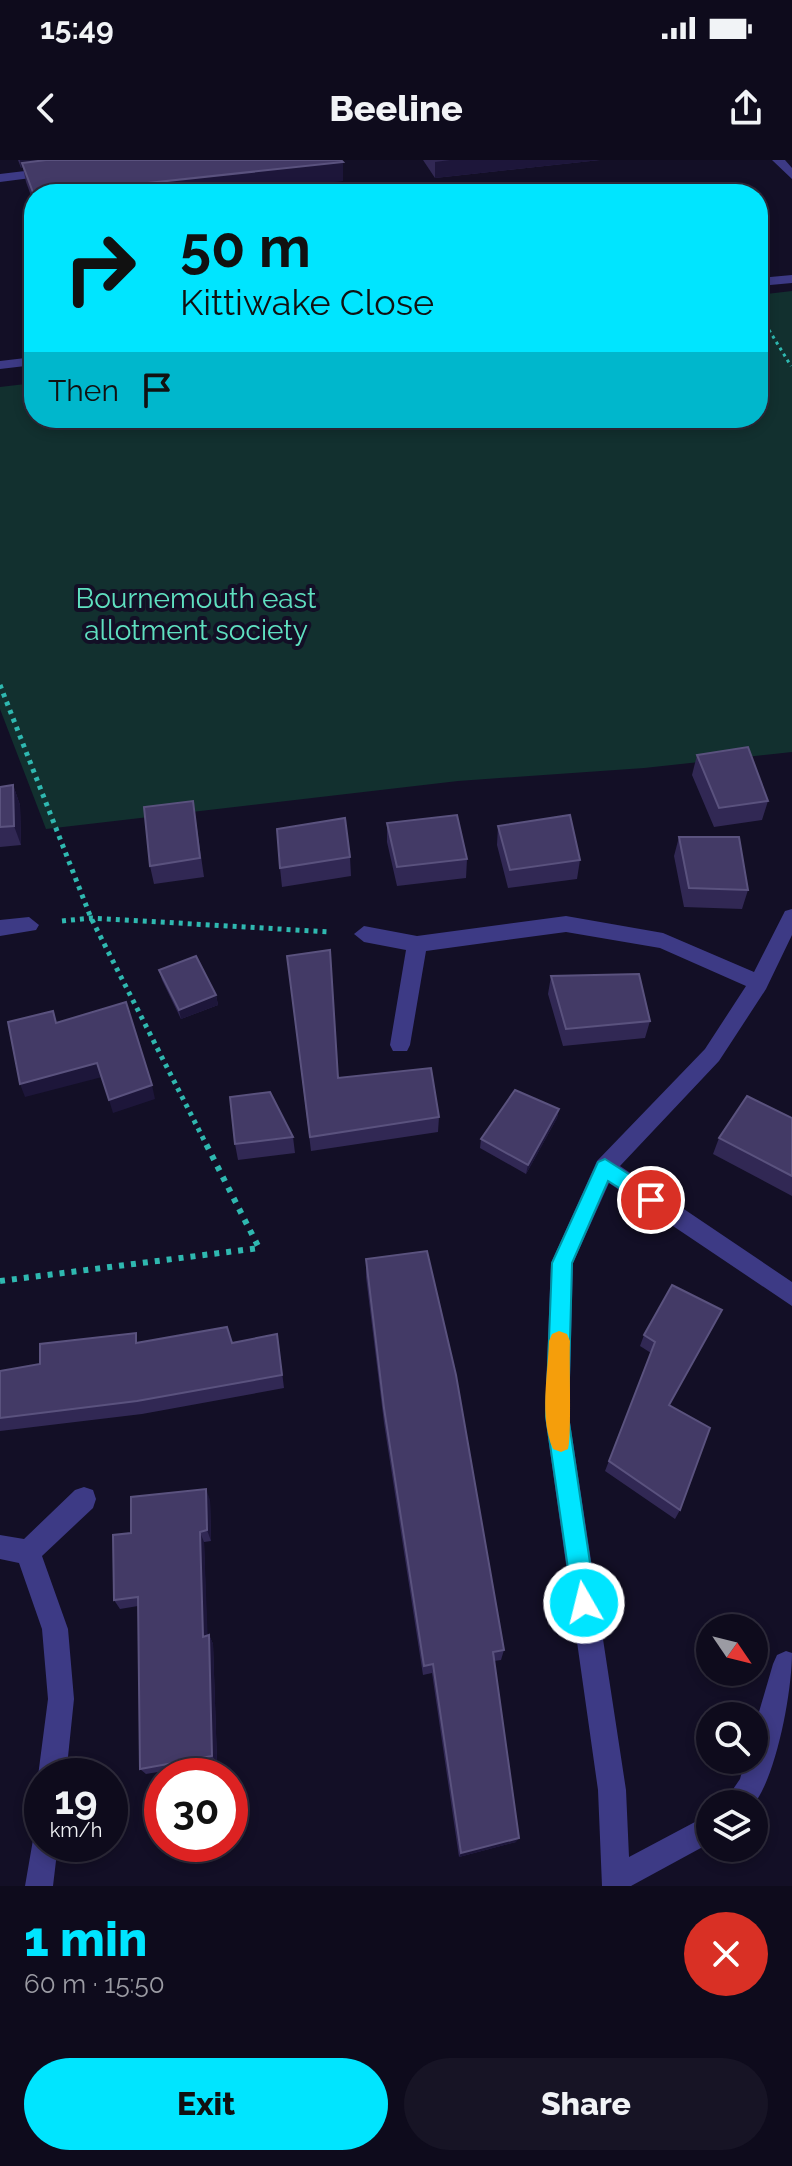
<!DOCTYPE html>
<html lang="en">
<head>
<meta charset="utf-8">
<style>
  :root { --surface:#0e0b1c; --page:#171425; --text:#f1f3f6; --muted:#9b9ba3; --line:#2e2b3b; --accent:#00e5ff }
  body { margin:0; font-family:Raleway,sans-serif; background:var(--page); color:var(--text); height:100vh; display:flex; flex-direction:column; font-size:30px; white-space:nowrap }
  * { box-sizing:border-box; margin:0 }
  p { font-size:26px; color:var(--muted) }
  .icon { flex:none; width:44px; height:44px; fill:none; stroke:currentColor; stroke-width:2; stroke-linecap:round; stroke-linejoin:round }
  .map { position:relative; height:1726px; overflow:hidden }
  .drawer { display:flex; flex-direction:column; background:var(--surface); flex:1 }
  .drawer>* { flex:none }
  .guide { position:absolute; left:24px; top:24px; width:744px; height:244px; border-radius:32px; box-shadow:0 4px 12px #0003,0 0 0 2px var(--line); background:#00e5ff; color:#111; overflow:hidden }
  .needle { width:52px; rotate:125deg }
  .buttons { position:absolute; left:696px; top:1454px; display:grid; gap:16px }
  .buttons a { display:grid; place-items:center; width:72px; height:72px; border-radius:50%; background:var(--surface); box-shadow:0 4px 12px #0003,0 0 0 2px var(--line); font-size:40px }
  .speed { position:absolute; left:24px; top:1598px; display:flex; gap:16px; font-size:40px; font-weight:700; text-align:center }
  .speed>* { display:grid; place-content:center; width:104px; height:104px; border-radius:50%; background:var(--surface); box-shadow:0 4px 12px #0003,0 0 0 2px var(--line); line-height:1 }
  .speed small { font-size:20px; font-weight:400 }
  .speed .limit { border:12px solid #d22; background:#fff; color:#111 }
  .pin { position:absolute; display:grid; place-items:center; width:68px; height:68px; color:#fff; margin:-34px; border:4px solid #fff; border-radius:50%; box-shadow:0 2px 8px #0007 }
  .me { position:absolute; width:88px; margin:-44px; rotate:352deg; stroke-linejoin:round; filter:drop-shadow(0 0 6px #0008) }
  .turn { display:flex; align-items:center; gap:28px; height:168px; padding:0 24px; font-size:36px }
  .turn .icon { width:104px; height:104px; stroke-width:2.5 }
  .turn b { display:block; font-size:56px; line-height:68px }
  .then { display:flex; align-items:center; height:76px; padding:0 24px; background:#0003; gap:16px; font-size:30px }
  .round { display:grid; place-items:center; flex:none; width:84px; height:84px; border-radius:42px; background:var(--page) }
  .headline { display:flex; align-items:center; justify-content:space-between; height:136px; padding:0 24px }
  h1 { font-size:48px; font-weight:800; line-height:60px; color:var(--accent) }
  .action { display:flex; gap:16px; margin-top:auto; padding:16px 24px }
  .action a { flex:1; height:92px; border-radius:48px; background:var(--accent); color:#111; font-size:32px; font-weight:800; line-height:92px; text-align:center }
  .action a+a { background:var(--page); color:var(--text) }
  .status { display:flex; justify-content:space-between; align-items:center; height:56px; padding:0 40px; background:var(--surface); direction:ltr }
  .status svg { height:22px; fill:currentColor }
  header { display:flex; justify-content:space-between; align-items:center; height:104px; padding:0 24px; background:var(--surface); font-size:36px; font-weight:800 }
  .map>svg:first-child { display:block }
  .green { fill:#12302f }
  .lines { fill:none; stroke-linecap:round; stroke-linejoin:round }
  .path-far2 { stroke:#2fb8b0; stroke-width:3; stroke-dasharray:3 4; stroke-linecap:butt }
  .path-far1 { stroke:#2fb8b0; stroke-width:5; stroke-dasharray:4 5; stroke-linecap:butt }
  .path { stroke:#2fb8b0; stroke-width:6; stroke-dasharray:5 7; stroke-linecap:butt }
  .minor { fill:#3d3a85; fill-rule:evenodd }
  .wall { fill:#312854 }
  .shaded-wall { fill:#1d163a }
  .building { fill:#433a66; stroke:#5a527e; stroke-width:2 }
  .route { fill:#00e5ff; stroke:#0095a6; stroke-width:2 }
  .slow { fill:#f59e0b }
  .labels { text-anchor:middle; dominant-baseline:central; stroke-width:8; stroke-linejoin:round; paint-order:stroke }
  .park-label { font-size:28px; fill:#5fe0c0; stroke:#130f26 }
</style>
</head>
<body>
<div class="status"><b>15:49</b><svg viewBox="0 0 49 12"><path d="M0 12V9h3v3zM5 12V6h3v6zM10 12V3h3v9zM15 12V0h3v12zM26 1h20v11H26zM47 4h2v5h-2z"/></svg></div>
<header><svg class="icon" aria-label="back" viewBox="0 0 24 24"><path d="M15 5l-7 7 7 7"/></svg>Beeline<svg class="icon" aria-label="share" viewBox="0 0 24 24"><path d="M12 15V3M7 8l5-5 5 5M5 13v7h14v-7"/></svg></header>
<div class="map">
<svg width="792" height="1726" viewBox="0 0 792 1726">
  <rect width="100%" height="100%" fill="#130f26"/>
  <path class="green" d="M 792,131 L 792,592 L 644,608 L 458,621 L 46,669 L 0,549 L 0,227 L 34,223 L 34,258 L 758,258 L 758,135 Z"/>
  <g class="lines">
    <path class="path-far2" d="M 292,20 L 296,34
      M 758,152 L 791,206"/>
    <path class="path-far1" d="M 0,525 L 91,758 L 205,982
      M 62,761 L 91,758 L 331,772"/>
    <path class="path" d="M 0,1121 L 259,1088 L 204,980"/>
    <path class="minor" d="M 772,0 L 785,0 L 792,8 L 792,19 Z
      M 50,8 L 56,12 L 54,15 L 0,22 L 0,14 Z
      M 792,115 L 792,123 L 758,126 L 758,118 Z
      M 34,197 L 34,205 L 0,209 L 0,201 Z
      M 792,749 L 792,775 L 766,829 L 719,901 L 620,1006 L 792,1122 L 792,1146 L 609,1023 L 573,1103 L 569,1256 L 626,1630 L 629,1697 L 710,1654 L 710,1683 L 631,1726 L 602,1726 L 598,1630 L 545,1256 L 551,1103 L 597,1001 L 705,889 L 746,826 L 660,788 L 566,772 L 426,791 L 410,885 L 407,891 L 393,891 L 390,885 L 406,790 L 364,782 L 354,774 L 364,766 L 417,776 L 566,756 L 663,773 L 754,812 L 785,751 Z
      M 29,757 L 39,765 L 36,770 L 0,776 L 0,760 Z
      M 84,1327 L 93,1330 L 96,1339 L 93,1348 L 42,1396 L 68,1469 L 74,1539 L 66,1616 L 42,1616 L 42,1624 L 38,1616 L 48,1539 L 42,1469 L 19,1403 L 0,1399 L 0,1375 L 24,1379 L 75,1330 Z
      M 786,1491 L 792,1493 C 792,1531 777,1614 754,1644 L 723,1644 L 740,1619 L 745,1600 L 754,1600 L 754,1569 L 773,1504 L 777,1495 Z
      M 42,1671 L 42,1684 L 58,1684 L 53,1726 L 25,1726 L 34,1674 Z"/>
  </g>
  <path class="wall" d="M 18,0 L 341,0 L 343,21 L 34,34 L 34,44 L 26,22 L 23,8 L 21,8 Z
    M 423,0 L 600,0 L 435,18 Z
    M 697,595 L 768,641 L 762,660 L 714,667 L 692,615 Z
    M 13,625 L 20,645 L 21,685 L 0,687 L 0,627 Z
    M 193,641 L 204,717 L 154,724 L 150,706 Z
    M 387,663 L 467,699 L 466,718 L 397,726 L 387,682 Z
    M 498,666 L 580,700 L 577,719 L 508,728 L 497,685 Z
    M 679,677 L 748,730 L 742,749 L 684,747 L 674,696 Z
    M 350,697 L 351,716 L 282,727 L 280,708 Z
    M 287,796 L 338,918 L 439,957 L 438,972 L 311,991 Z
    M 159,810 L 216,835 L 218,845 L 181,859 L 162,820 Z
    M 551,816 L 650,861 L 645,878 L 563,886 L 548,834 Z
    M 559,949 L 557,958 L 526,1014 L 480,988 L 481,979 Z
    M 792,958 L 792,1036 L 713,994 L 719,978 Z
    M 293,977 L 295,993 L 238,1000 L 235,984 Z
    M 366,1099 L 504,1490 L 501,1500 L 494,1501 L 516,1682 L 459,1697 L 432,1513 L 423,1515 L 384,1263 L 366,1117 Z
    M 716,1162 L 669,1245 L 680,1350 L 675,1359 L 605,1311 L 651,1193 L 640,1186 L 644,1175 Z
    M 140,1183 L 232,1183 L 279,1188 L 284,1228 L 142,1254 L 0,1271 L 0,1211 L 40,1204 Z
    M 210,1340 L 211,1381 L 204,1382 L 207,1476 L 209,1475 L 213,1484 L 217,1602 L 146,1614 L 140,1609 L 138,1446 L 120,1449 L 114,1440 L 131,1373 Z"/>
  <path class="shaded-wall" d="M 20,0 L 86,0 L 22,3 L 23,8 L 21,8 Z
    M 450,0 L 600,0 L 435,18 L 435,2 Z
    M 343,2 L 343,21 L 224,34 L 46,34 Z
    M 13,625 L 20,645 L 21,685 L 14,666 Z
    M 216,835 L 218,845 L 181,859 L 179,850 Z
    M 97,903 L 102,917 L 25,937 L 20,924 Z
    M 152,925 L 155,939 L 113,953 L 109,940 Z
    M 559,949 L 557,958 L 526,1014 L 528,1005 Z
    M 722,1150 L 716,1162 L 664,1255 L 669,1245 Z
    M 206,1329 L 210,1340 L 211,1381 L 207,1370 Z
    M 200,1372 L 204,1382 L 208,1485 L 203,1477 Z
    M 209,1475 L 213,1484 L 217,1602 L 212,1596 Z
    M 519,1678 L 516,1682 L 459,1697 L 461,1693 Z"/>
  <path class="building" d="M 46,0 L 341,0 L 343,2 L 46,34 L 34,34 L 34,35 L 22,3 Z
    M 748,587 L 768,641 L 719,648 L 697,595 Z
    M 13,625 L 14,666 L 0,667 L 0,627 Z
    M 193,641 L 200,698 L 150,706 L 144,647 Z
    M 457,655 L 467,699 L 397,707 L 387,663 Z
    M 570,655 L 580,700 L 510,710 L 498,666 Z
    M 345,658 L 350,697 L 280,708 L 277,669 Z
    M 679,677 L 739,677 L 748,730 L 689,728 Z
    M 330,790 L 338,918 L 431,908 L 439,957 L 310,977 L 287,796 Z
    M 196,796 L 216,835 L 179,850 L 159,810 Z
    M 639,814 L 650,861 L 566,869 L 551,816 Z
    M 126,842 L 152,925 L 109,940 L 97,903 L 20,924 L 8,862 L 53,851 L 56,863 Z
    M 515,930 L 559,949 L 528,1005 L 481,979 Z
    M 270,932 L 293,977 L 235,984 L 230,937 Z
    M 747,936 L 792,958 L 792,1016 L 719,978 Z
    M 427,1091 L 456,1215 L 504,1490 L 493,1492 L 519,1678 L 461,1693 L 433,1504 L 424,1506 L 384,1248 L 366,1099 Z
    M 672,1125 L 722,1150 L 669,1245 L 710,1268 L 680,1350 L 609,1301 L 655,1182 L 644,1175 Z
    M 227,1167 L 232,1183 L 277,1174 L 282,1215 L 137,1241 L 0,1258 L 0,1211 L 40,1204 L 40,1184 L 136,1173 L 136,1183 Z
    M 206,1329 L 207,1370 L 200,1372 L 203,1477 L 209,1475 L 212,1596 L 140,1609 L 138,1437 L 114,1440 L 113,1375 L 131,1373 L 131,1337 Z"/>
  <path class="route" d="M 605,999 L 658,1033 L 661,1040 L 651,1048 L 608,1021 L 572,1103 L 568,1256 L 596,1443 L 593,1451 L 584,1455 L 576,1451 L 573,1443 L 546,1256 L 552,1103 L 598,1002 Z"/>
  <path class="slow" d="M 559,1171 L 567,1174 L 570,1181 C 569,1199 572,1280 568,1289 L 561,1292 L 553,1289 C 539,1257 548,1215 549,1181 L 552,1174 Z"/>
  <g class="labels">
    <g class="park-label">
      <text x="196" y="438">Bournemouth east<tspan x="196" dy="32">allotment society</tspan></text>
    </g>
  </g>
</svg>
<div class="buttons">
<a><svg class="needle" viewBox="-14 -14 28 28"><path d="M0-13l5 13h-10z" fill="#e53935"/><path d="M0 13l5-13h-10z" fill="#9b9ba3"/></svg></a>
<a><svg class="icon" aria-label="search" viewBox="0 0 24 24"><circle cx="10" cy="10" r="6"/><path d="M15 15l6 6"/></svg></a>
<a><svg class="icon" aria-label="layers" viewBox="0 0 24 24"><path d="M12 4l9 5-9 5-9-5zM3 14l9 5 9-5"/></svg></a>
</div>
<div class="speed"><div>19<small>km/h</small></div><div class="limit">30</div></div>
<div class="pin" style="left:651px;top:1040px;background:#d93025"><svg class="icon" aria-label="arrive" viewBox="0 0 24 24"><path d="M6 21V4h12l-3 4 3 4H6"/></svg></div>
<svg class="me" style="left:584px;top:1443px" viewBox="-20 -20 40 40"><circle r="17" fill="#00e5ff" stroke="#fff" stroke-width="3"/><path d="M0-11L8 9 0 5-8 9z" fill="#fff"/></svg>
<div class="guide">
<div class="turn"><svg class="icon" aria-label="right" viewBox="0 0 24 24"><path d="M7 20v-9h11M14 6l5 5-5 5"/></svg><div><b>50 m</b>Kittiwake Close</div></div>
<div class="then">Then<svg class="icon" aria-label="arrive" viewBox="0 0 24 24"><path d="M6 21V4h12l-3 4 3 4H6"/></svg></div>
</div>
</div>
<section class="drawer">
<div class="headline"><div><h1>1 min</h1><p>60 m · 15:50</p></div><a class="round" style="background:#d93025;color:#fff"><svg class="icon" aria-label="close" viewBox="0 0 24 24"><path d="M6 6l12 12M18 6L6 18"/></svg></a></div>
<div class="action"><a>Exit</a><a>Share</a></div>
</section>
</body>
</html>
